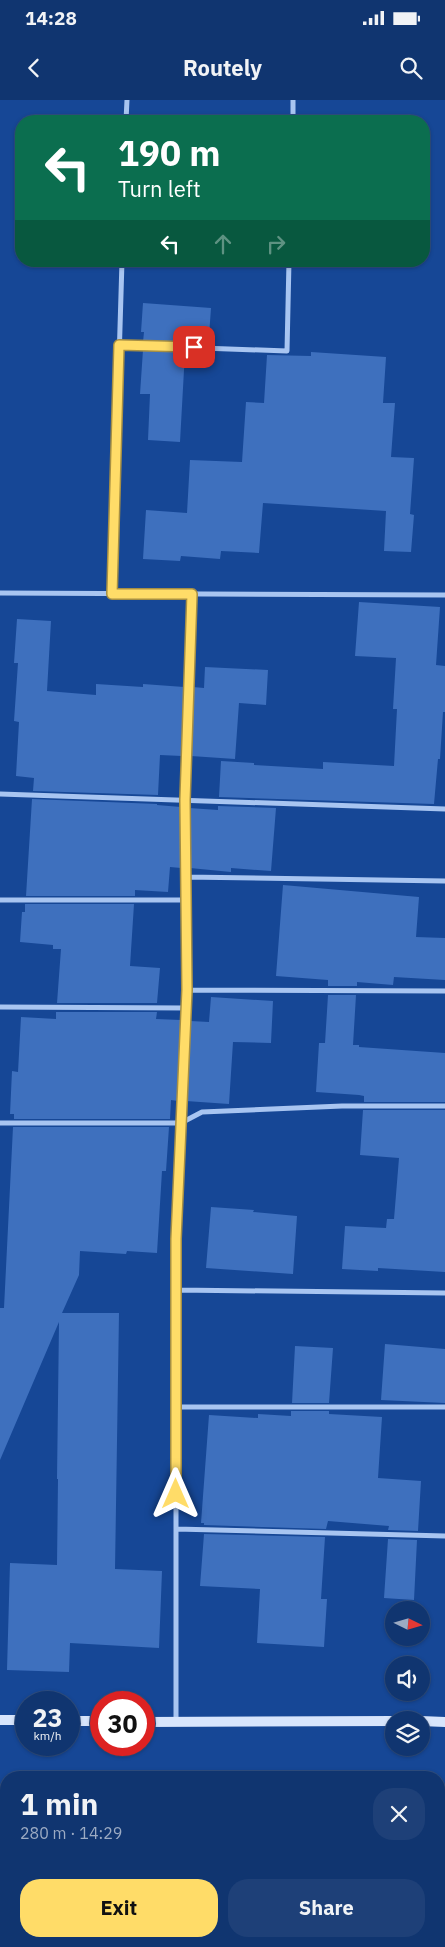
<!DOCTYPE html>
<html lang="en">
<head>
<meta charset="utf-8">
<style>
  :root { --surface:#103570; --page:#1e4078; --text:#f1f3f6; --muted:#9cabc3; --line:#305083; --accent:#ffdc68 }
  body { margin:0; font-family:"IBM Plex Sans",sans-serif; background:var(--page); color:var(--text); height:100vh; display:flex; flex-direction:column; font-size:19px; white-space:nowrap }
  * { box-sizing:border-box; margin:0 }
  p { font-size:16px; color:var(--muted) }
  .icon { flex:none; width:28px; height:28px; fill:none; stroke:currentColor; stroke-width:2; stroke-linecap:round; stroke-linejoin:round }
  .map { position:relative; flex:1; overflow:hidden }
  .details { position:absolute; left:0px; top:1671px; width:445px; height:176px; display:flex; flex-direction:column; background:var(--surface); border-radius:20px 20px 0 0; box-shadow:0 1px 4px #0004,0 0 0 1px var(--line) }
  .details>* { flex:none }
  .top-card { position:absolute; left:15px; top:15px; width:415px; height:152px; border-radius:20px; box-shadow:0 1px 4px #0004,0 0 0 1px var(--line); background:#0b6e4f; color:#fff; overflow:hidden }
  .needle { width:32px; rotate:95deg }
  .fabs { position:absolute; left:385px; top:1501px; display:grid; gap:10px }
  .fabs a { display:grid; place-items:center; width:45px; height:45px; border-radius:50%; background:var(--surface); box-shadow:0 1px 4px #0004,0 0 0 1px var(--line); font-size:25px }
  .speed { position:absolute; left:15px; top:1591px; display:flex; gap:10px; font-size:25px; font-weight:700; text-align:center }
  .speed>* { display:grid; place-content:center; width:65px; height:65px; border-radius:50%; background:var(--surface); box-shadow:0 1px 4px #0004,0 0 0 1px var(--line); line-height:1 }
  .speed small { font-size:12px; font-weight:400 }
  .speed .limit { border:8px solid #d22; background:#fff; color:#111 }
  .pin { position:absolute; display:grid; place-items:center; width:42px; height:42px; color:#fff; margin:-21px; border-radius:10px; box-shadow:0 2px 8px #0006 }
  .me { position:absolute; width:55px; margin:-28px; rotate:0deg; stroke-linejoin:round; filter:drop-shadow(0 0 4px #0008) }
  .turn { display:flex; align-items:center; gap:18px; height:105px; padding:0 20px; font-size:22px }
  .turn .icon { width:65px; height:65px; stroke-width:2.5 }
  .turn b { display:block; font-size:35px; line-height:42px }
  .lanes { display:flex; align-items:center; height:48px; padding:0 20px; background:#0003; justify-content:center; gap:25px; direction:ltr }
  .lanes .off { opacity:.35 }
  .round { display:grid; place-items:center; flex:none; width:52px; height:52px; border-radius:20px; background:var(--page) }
  .overview { display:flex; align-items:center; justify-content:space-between; height:85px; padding:0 20px }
  h1 { font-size:30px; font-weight:700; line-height:38px }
  .cta { display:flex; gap:10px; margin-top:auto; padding:10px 20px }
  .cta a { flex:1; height:58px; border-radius:20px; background:var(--accent); color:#111; font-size:20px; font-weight:700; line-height:58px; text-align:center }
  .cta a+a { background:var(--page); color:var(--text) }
  .status { display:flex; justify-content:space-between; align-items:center; height:35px; padding:0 25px; background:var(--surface); direction:ltr }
  .status svg { height:14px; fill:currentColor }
  header { display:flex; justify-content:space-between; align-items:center; height:65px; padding:0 20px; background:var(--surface); font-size:22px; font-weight:700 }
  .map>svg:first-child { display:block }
  .building { fill:#3e70be }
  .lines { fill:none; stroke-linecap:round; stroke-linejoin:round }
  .street { stroke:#a8c5f1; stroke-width:5 }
  .secondary { stroke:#d7e5fc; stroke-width:10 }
  .route-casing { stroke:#a68f44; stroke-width:12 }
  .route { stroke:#ffdc68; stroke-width:9 }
</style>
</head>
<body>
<div class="status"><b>14:28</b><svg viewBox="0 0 49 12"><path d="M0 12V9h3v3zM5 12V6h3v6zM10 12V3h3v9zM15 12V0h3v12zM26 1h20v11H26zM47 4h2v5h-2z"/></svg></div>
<header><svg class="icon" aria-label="back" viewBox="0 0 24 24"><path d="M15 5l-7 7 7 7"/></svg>Routely<svg class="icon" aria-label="search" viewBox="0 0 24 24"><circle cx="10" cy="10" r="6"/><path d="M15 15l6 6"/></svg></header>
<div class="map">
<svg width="445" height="1847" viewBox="0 0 445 1847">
  <rect width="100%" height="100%" fill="#164796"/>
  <path class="building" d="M 143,203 L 211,208 L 209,236 L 187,235 L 186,243 L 143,242 L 144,232 L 141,232 Z
    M 143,250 L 185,252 L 180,342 L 148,340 L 150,294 L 140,294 Z
    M 311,252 L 386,257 L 383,303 L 395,303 L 391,357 L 414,358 L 410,414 L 414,415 L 411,452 L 384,451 L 386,411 L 263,403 L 259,453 L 221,451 L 220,459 L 181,456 L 180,461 L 143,459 L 146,410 L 187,413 L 190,360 L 242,362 L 246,302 L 264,303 L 267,255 L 311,256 Z
    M 359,502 L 440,507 L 436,565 L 445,566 L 445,612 L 443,612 L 440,659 L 438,659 L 434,704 L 219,697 L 221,661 L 254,663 L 254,665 L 323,669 L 323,662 L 394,666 L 397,609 L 393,609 L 396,558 L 355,556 Z
    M 17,519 L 51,521 L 47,591 L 96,595 L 96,584 L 143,587 L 143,584 L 184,587 L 182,656 L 160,655 L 158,695 L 33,691 L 34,678 L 16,676 L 19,622 L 14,621 L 18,563 L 14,563 Z
    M 205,567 L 268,570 L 266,605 L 239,603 L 235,659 L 191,656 L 193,587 L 204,588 Z
    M 32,699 L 157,704 L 157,705 L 181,707 L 181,768 L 170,767 L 168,792 L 135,790 L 135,796 L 26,796 Z
    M 218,706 L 276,708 L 271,771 L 231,768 L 231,772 L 190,768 L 189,708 L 218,710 Z
    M 283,785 L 419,797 L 416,837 L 445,838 L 445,880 L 394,877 L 393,885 L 357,882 L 357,886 L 328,886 L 328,880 L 276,876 Z
    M 25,804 L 134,804 L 130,866 L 160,868 L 157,903 L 57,903 L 61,849 L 53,849 L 53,845 L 20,842 L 22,812 L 25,812 Z
    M 328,895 L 356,895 L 353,945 L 359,945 L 359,947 L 445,953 L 445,1002 L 364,1002 L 364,996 L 359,995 L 316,992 L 319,943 L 325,943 Z
    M 211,897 L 273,901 L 271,943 L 233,942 L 229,1004 L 186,1001 L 190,921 L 209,922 Z
    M 56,912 L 157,912 L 156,919 L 181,920 L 178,1001 L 171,1000 L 170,1019 L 14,1019 L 14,1014 L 10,1014 L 12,971 L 18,972 L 21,917 L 56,919 Z
    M 363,1010 L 445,1010 L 445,1172 L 378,1168 L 378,1171 L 342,1169 L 345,1126 L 386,1128 L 387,1119 L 394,1119 L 399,1058 L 360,1055 Z
    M 13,1027 L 169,1027 L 166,1071 L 162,1071 L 157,1153 L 127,1151 L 126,1154 L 80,1151 L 79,1175 L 62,1213 L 119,1213 L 115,1469 L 162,1471 L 159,1548 L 70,1543 L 69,1572 L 7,1570 L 10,1463 L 57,1465 L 58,1379 L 57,1379 L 59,1222 L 0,1360 L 0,1208 L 4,1208 Z
    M 211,1107 L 254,1110 L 253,1112 L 297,1116 L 293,1174 L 206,1168 Z
    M 385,1244 L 445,1249 L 445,1303 L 381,1300 Z
    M 295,1246 L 333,1248 L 329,1303 L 292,1303 Z
    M 291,1311 L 329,1311 L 329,1314 L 382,1317 L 378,1378 L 421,1381 L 418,1431 L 388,1430 L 389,1426 L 328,1421 L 326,1429 L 204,1425 L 204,1423 L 201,1423 L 209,1315 L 258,1318 L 258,1314 L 291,1316 Z
    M 204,1434 L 325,1437 L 321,1499 L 327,1499 L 324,1547 L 257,1543 L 260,1489 L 200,1486 Z
    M 388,1439 L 417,1440 L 414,1500 L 384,1498 Z"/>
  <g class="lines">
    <path class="street" d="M 126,21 L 127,0
      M 293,21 L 293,0
      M 119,245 L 287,251 L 289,161
      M 0,493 L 445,495
      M 112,494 L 122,161
      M 0,694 L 445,709
      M 185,777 L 445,781
      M 0,800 L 185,800
      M 187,890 L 445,891
      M 0,907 L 186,908
      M 0,1023 L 181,1023 L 202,1012 L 342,1006 L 445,1006
      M 177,1190 L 445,1193
      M 177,1307 L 445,1307
      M 176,1429 L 445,1436
      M 176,1622 L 176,1139 L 187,890 L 185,700 L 192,494
      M 439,1799 L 445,1799
      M 0,1801 L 6,1800"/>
    <path class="secondary" d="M 0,1620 L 26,1620
      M 69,1621 L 101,1621
      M 421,1621 L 445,1622
      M 144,1622 L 394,1621"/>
  </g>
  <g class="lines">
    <g class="route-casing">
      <path id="route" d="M 176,1394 L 176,1139 L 187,890 L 185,700 L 192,494 L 112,494 L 119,245 L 194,247"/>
    </g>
    <use href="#route" class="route"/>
  </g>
</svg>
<div class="fabs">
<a><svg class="needle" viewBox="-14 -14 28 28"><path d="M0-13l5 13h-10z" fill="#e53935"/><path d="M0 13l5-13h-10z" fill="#9cabc3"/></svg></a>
<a><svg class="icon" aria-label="sound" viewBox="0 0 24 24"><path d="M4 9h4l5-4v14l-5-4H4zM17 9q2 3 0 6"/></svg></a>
<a><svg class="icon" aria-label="layers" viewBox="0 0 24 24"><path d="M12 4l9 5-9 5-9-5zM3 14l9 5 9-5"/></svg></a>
</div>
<div class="speed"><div>23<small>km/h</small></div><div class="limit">30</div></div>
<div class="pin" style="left:194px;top:247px;background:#d93025"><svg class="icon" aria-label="arrive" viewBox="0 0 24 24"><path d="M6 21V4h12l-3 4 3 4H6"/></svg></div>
<svg class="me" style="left:176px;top:1394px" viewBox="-20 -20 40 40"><path d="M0-17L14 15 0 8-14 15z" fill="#ffdc68" stroke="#fff" stroke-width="4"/></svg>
<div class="top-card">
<div class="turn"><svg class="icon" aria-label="left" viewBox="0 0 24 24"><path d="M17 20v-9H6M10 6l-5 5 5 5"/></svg><div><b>190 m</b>Turn left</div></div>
<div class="lanes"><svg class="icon" aria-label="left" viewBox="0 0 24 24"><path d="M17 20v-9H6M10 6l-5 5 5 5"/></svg><svg class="icon off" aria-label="ahead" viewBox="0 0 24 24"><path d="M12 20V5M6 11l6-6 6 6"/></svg><svg class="icon off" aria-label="right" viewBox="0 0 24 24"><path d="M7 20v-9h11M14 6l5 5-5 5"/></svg></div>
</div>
<section class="details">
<div class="overview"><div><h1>1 min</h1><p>280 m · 14:29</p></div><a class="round"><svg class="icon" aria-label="close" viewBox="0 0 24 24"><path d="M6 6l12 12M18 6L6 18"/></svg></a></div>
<div class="cta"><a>Exit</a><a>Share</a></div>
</section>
</div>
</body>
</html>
